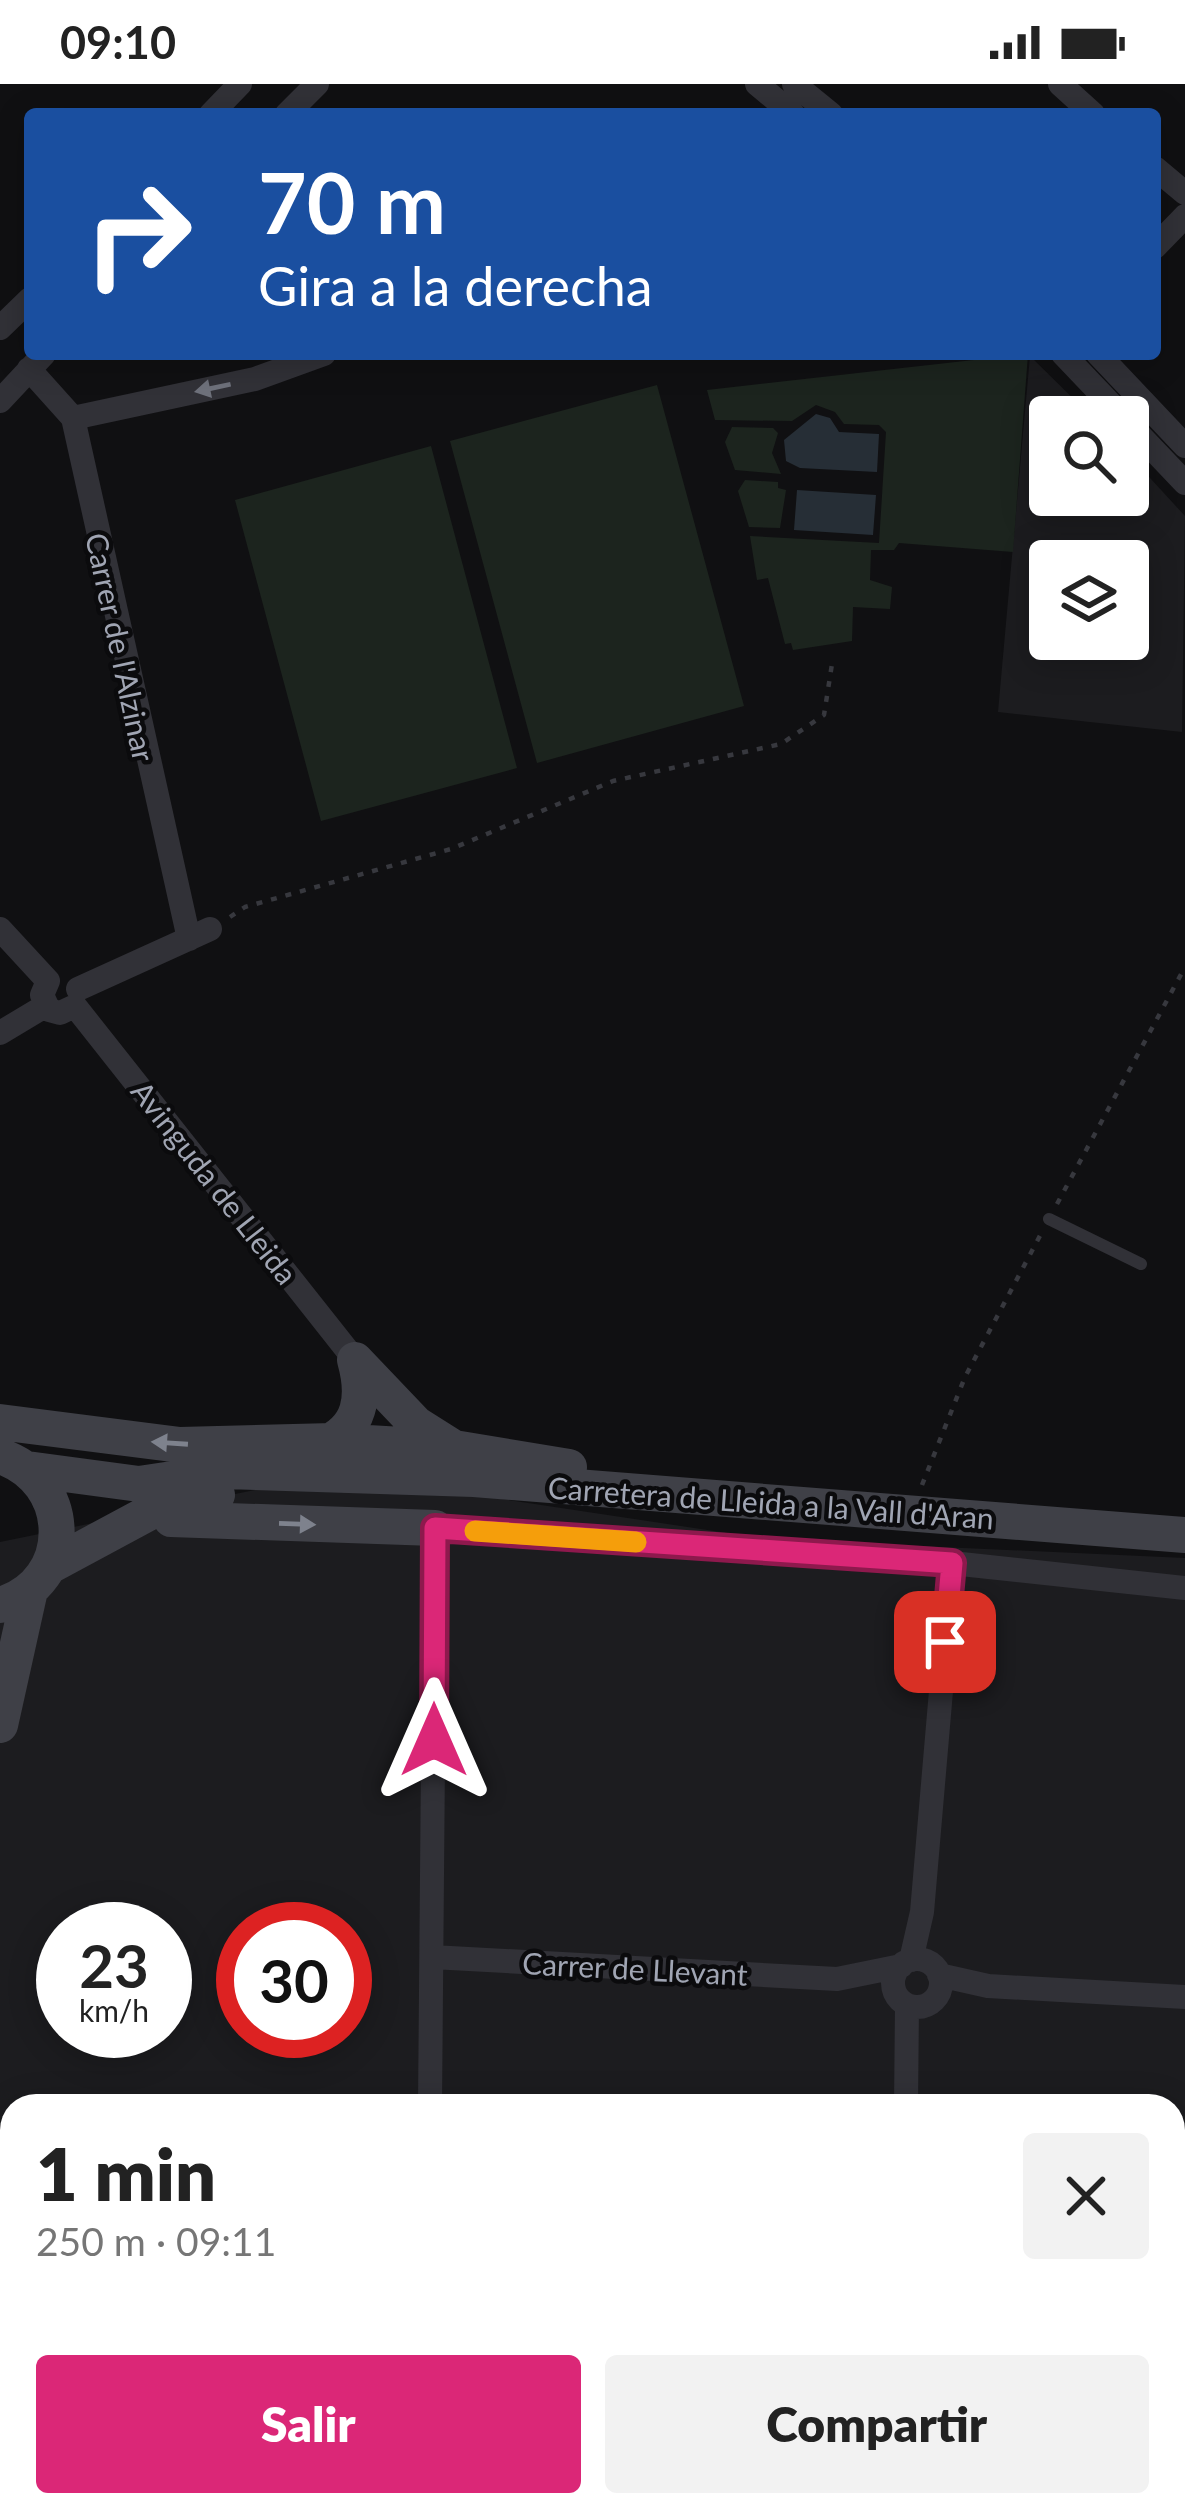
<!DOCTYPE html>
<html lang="es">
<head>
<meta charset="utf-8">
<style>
  :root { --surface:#fff; --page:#f2f2f2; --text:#222; --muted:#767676; --accent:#db2777 }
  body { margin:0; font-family:Lato,sans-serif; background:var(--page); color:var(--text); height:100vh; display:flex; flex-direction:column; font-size:45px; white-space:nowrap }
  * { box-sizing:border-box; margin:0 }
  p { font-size:39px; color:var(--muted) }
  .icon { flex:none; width:66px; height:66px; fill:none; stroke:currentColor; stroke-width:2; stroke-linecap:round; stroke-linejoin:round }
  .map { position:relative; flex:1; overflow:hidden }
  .drawer { position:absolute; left:0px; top:2010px; width:1185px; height:423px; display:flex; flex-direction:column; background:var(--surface); border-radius:36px 36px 0 0; box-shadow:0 6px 30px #0003 }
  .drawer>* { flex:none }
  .hud { position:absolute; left:24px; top:24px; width:1137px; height:252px; border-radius:12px; box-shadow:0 6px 30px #0003; background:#1a4fa0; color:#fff; overflow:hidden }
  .tools { position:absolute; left:1029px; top:312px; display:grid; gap:24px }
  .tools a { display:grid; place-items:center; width:120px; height:120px; border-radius:12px; background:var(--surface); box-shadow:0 6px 30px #0003; font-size:60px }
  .speed { position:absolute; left:36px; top:1818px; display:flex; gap:24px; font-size:60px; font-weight:700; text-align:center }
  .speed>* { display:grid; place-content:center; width:156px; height:156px; border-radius:50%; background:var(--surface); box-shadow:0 6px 30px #0003; line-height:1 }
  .speed small { font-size:30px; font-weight:400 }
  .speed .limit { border:18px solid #d22; background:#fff; color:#111 }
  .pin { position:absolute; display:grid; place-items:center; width:102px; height:102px; color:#fff; margin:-51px; border-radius:24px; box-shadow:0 6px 18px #0006 }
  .me { position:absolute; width:132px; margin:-66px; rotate:0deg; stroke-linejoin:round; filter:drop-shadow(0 0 9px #0008) }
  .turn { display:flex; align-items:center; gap:42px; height:252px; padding:0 36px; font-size:54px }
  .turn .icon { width:156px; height:156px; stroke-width:2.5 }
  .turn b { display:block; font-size:84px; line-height:102px }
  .round { display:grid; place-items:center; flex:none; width:126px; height:126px; border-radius:12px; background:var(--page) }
  .headline { display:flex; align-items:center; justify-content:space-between; height:204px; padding:0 36px }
  h1 { font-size:72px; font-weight:800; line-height:90px }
  .cta { display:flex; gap:24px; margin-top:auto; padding:24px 36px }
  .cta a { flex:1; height:138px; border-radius:12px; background:var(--accent); color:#fff; font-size:48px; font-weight:800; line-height:138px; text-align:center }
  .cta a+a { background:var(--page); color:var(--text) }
  .status { display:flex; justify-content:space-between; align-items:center; height:84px; padding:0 60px; background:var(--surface); direction:ltr }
  .status svg { height:33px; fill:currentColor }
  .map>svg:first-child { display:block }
  .built { fill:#1c1c1f; fill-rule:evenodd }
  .green { fill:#1c241e }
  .water { fill:#262e36 }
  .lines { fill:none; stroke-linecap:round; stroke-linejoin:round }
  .path { stroke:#37383e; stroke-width:4.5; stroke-dasharray:6 9; stroke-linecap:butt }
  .service { stroke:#313137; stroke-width:12 }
  .minor { stroke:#313137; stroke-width:24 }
  .secondary { stroke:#3f4047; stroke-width:36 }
  .oneway { fill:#6e717b }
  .oneway2 { fill:#7e828d }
  .route-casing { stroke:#8e194d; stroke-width:30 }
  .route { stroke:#db2777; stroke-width:21 }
  .slow { stroke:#f59e0b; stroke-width:21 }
  .labels { text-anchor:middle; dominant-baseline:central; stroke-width:9; stroke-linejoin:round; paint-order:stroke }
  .street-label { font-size:30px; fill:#a0a5b3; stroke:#0b0b0d }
</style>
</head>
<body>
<div class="status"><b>09:10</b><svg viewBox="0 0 49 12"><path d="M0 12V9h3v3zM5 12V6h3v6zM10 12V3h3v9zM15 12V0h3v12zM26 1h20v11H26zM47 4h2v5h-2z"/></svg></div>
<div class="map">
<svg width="1185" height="2432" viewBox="0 0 1185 2432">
  <rect width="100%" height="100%" fill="#101012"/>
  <path class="built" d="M 1030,272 L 1092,333 L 1050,333 L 1050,411 L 1128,411 L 1128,370 L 1185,432 L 1182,648 L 998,628 ZM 1050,477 L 1128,477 L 1128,555 L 1050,555 Z
    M 289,1399 L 442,1406 L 767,1455 L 1185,1474 L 1185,2432 L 0,2432 L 0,1458 ZM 63,1845 L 165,1845 L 165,1947 L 63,1947 ZM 243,1845 L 345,1845 L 345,1947 L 243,1947 ZM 12,2022 L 1173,2022 L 1173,2421 L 12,2421 Z"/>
  <path class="green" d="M 1028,270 L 1013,468 L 899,459 L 894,466 L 871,466 L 870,496 L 892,503 L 890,525 L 853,523 L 852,557 L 793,566 L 791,559 L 785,560 L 768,494 L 757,496 L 750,452 L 879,459 L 886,348 L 879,341 L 844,340 L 835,328 L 816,321 L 792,337 L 715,336 L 707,306 Z
    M 657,301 L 744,622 L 537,679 L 450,357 Z
    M 732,343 L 773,344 L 778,349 L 772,369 L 781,390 L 735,386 L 725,358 Z
    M 431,362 L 517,684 L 321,737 L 235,416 Z
    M 745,396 L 778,398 L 778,404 L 786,406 L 780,444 L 749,443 L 738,407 Z"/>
  <path class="water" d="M 816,330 L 830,334 L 839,348 L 879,350 L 877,388 L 800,384 L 786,377 L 784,356 Z
    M 797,406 L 876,411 L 873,451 L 794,446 Z"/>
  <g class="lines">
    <path class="path" d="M 230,833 L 245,823 L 451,765 L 613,697 L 781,660 L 824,631 L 832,580
      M 1057,1120 L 1185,883
      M 922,1401 L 965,1293 L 1043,1146"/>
    <path class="service" d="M 1049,1135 L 1141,1180"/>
    <path class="minor" d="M 757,0 L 793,30
      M 794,0 L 831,30
      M 1060,0 L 1093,30
      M 211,30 L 240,0
      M 287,30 L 317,0
      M 1155,84 L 1185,109
      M 1155,163 L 1185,132
      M 0,244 L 30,215
      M 1063,270 L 1123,333
      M 1098,270 L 1185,362
      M 29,285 L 73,334 L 189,855
      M 0,317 L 44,270
      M 73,334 L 255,295 L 324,270
      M 1128,339 L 1185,399
      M 0,845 L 48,897
      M 48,897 L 42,911 L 49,926 L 60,929 L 75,922
      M 78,905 L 210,845
      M 75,922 L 355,1276
      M 0,949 L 45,922
      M 432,1873 L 837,1895 L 901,1882
      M893 1899a24 24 0 1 1 48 0a24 24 0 1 1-48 0Z
      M 911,1876 L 922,1828 L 952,1479
      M 939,1891 L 988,1902 L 1185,1913
      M 430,2022 L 435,1444 L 952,1479 L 1185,1504
      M 906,2022 L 907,1921
      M 0,2188 L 12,2188
      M 1173,2220 L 1185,2221
      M 473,2421 L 479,2432
      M 870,2432 L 871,2421"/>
    <path class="secondary" d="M 355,1276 L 416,1340 L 454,1364
      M 0,1338 L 180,1361 L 333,1357 L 454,1364 L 569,1383
      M 322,1361 C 362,1345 365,1312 355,1276
      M 0,1372 C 74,1396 77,1498 0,1521
      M 27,1385 L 139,1400 L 226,1387 L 474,1395 L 1185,1451
      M 171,1435 L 435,1444
      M 50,1482 L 154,1426 L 217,1411
      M 0,1641 L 30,1506"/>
  </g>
  <defs><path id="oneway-solid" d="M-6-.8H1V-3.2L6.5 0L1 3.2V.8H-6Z" transform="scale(3)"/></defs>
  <use class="oneway" href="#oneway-solid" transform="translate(213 304) rotate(168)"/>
  <g class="oneway2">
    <use href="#oneway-solid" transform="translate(170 1359) rotate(-176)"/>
    <use href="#oneway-solid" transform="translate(297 1440) rotate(2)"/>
  </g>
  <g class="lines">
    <g class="route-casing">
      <path id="route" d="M 434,1656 L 435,1444 L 952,1479 L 945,1558"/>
    </g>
    <use href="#route" class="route"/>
    <path class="slow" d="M 475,1447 L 636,1458"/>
  </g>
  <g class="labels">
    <g class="street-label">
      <text transform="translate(121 563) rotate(78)">Carrer de l'Alzinar</text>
      <text transform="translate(215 1098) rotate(52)">Avinguda de Lleida</text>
      <text transform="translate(771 1418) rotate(4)">Carretera de Lleida a la Vall d'Aran</text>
      <text transform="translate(635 1884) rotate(3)">Carrer de Llevant</text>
    </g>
  </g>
</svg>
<div class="tools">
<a><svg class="icon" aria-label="search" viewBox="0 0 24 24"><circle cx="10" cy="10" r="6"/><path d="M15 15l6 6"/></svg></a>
<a><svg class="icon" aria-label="layers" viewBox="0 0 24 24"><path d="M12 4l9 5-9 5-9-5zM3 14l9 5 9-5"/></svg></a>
</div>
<div class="speed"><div>23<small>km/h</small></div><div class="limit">30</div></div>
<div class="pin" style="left:945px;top:1558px;background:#d93025"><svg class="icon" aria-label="arrive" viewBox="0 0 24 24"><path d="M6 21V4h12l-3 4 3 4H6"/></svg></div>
<svg class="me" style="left:434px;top:1656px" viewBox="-20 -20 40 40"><path d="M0-17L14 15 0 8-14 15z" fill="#db2777" stroke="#fff" stroke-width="4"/></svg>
<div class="hud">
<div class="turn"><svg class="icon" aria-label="right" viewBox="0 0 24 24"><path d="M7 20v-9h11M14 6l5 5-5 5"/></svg><div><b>70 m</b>Gira a la derecha</div></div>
</div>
<section class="drawer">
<div class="headline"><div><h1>1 min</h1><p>250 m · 09:11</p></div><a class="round"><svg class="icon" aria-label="close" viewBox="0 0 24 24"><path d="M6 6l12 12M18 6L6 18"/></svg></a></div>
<div class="cta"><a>Salir</a><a>Compartir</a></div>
</section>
</div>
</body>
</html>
